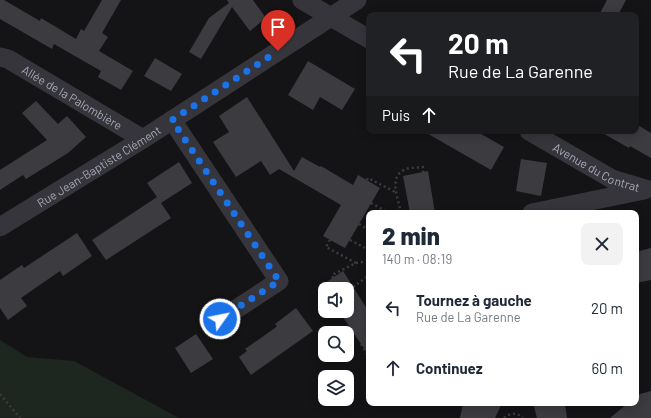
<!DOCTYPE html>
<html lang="fr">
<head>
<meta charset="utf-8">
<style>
  :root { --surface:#fff; --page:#f2f2f3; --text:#1f2937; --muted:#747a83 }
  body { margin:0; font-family:Barlow,sans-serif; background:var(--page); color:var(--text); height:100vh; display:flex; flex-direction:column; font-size:15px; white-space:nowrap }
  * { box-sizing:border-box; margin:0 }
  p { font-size:13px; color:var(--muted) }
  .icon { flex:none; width:22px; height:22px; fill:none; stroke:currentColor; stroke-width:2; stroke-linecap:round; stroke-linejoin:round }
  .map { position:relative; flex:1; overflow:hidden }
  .drawer { position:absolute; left:366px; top:210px; width:273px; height:196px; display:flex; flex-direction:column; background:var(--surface); border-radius:8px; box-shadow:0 2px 10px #0003 }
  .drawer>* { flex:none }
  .guide { position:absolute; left:366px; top:12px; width:273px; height:122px; border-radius:8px; box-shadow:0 2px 10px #0003; background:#202124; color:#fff; overflow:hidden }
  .tools { position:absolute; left:318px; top:282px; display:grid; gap:8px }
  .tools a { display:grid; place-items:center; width:36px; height:36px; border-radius:8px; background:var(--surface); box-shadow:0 2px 10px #0003; font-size:20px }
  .pin { position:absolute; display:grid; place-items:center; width:34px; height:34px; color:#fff; margin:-41px -17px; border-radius:50% 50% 50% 0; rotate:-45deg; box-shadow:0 0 4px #0007 }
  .pin .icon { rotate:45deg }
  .me { position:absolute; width:44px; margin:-22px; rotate:57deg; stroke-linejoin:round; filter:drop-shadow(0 0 3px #0008) }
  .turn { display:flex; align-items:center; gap:14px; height:84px; padding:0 16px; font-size:18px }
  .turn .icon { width:52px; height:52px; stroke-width:2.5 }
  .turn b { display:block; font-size:28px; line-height:34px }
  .then { display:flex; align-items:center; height:38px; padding:0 16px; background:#0003; gap:8px; font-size:15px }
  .round { display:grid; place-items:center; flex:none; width:42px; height:42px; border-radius:8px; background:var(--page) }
  .headline { display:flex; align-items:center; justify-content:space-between; height:68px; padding:0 16px }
  h1 { font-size:24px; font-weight:800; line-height:30px }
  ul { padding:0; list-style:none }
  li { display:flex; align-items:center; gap:12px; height:60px; padding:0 16px }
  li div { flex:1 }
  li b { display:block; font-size:15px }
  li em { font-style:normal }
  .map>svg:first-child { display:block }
  .green { fill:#1e2620 }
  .building { fill:#3c3c40 }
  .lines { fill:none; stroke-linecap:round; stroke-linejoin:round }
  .path { stroke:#3b3c42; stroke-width:2.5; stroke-dasharray:2 3; stroke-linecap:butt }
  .street { stroke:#35353b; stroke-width:19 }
  .route { stroke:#1a73e8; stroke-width:7; stroke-dasharray:0 12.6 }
  .labels { text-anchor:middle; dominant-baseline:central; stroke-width:3; stroke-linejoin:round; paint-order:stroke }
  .street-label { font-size:12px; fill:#a6a9b6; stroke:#0f0f11 }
</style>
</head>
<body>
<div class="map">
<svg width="651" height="418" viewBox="0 0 651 418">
  <rect width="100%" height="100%" fill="#141416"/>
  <path class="green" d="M 0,340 L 27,357 L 74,361 L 179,418 L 0,418 Z"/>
  <path class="building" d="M 0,0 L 4,0 L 40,21 L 41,18 L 76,39 L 81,29 L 84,31 L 102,0 L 121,0 L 102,33 L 108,37 L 99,51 L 133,71 L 121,90 L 98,77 L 101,71 L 54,44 L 52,49 L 0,19 Z
    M 227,0 L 253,0 L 266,18 L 250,31 L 232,7 L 201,59 L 189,52 L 209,18 L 229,3 Z
    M 607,0 L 626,0 L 618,15 L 599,15 Z
    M 155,58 L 182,74 L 171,91 L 144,76 Z
    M 308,61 L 355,89 L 342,110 L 320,97 L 313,110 L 288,95 Z
    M 247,97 L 294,171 L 302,157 L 320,167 L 321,166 L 353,185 L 358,175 L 380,188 L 345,248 L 323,236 L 341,205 L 279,169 L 270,175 L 261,161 L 236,177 L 213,142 L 229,132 L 219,116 Z
    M 36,101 L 58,124 L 67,116 L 86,137 L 68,153 L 26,179 L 23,175 L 0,190 L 0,170 L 47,140 L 22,113 Z
    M 636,124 L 651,133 L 651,158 L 630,146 L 629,148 L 599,131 L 636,131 Z
    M 423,131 L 476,131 L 504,147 L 491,170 Z
    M 521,159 L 547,163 L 541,196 L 516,191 Z
    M 179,162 L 192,183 L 161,203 L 171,218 L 106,260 L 92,240 L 157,197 L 147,183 Z
    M 428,171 L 435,213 L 410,213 L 403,176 Z
    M 77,233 L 92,256 L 63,276 L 60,271 L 21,298 L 27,306 L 8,320 L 0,308 L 0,280 L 22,265 L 24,268 Z
    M 651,248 L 651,280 L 636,283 L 636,252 Z
    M 343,271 L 369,312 L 369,356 L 339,311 L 347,311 L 347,289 L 325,290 L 322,285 Z
    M 296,308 L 313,331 L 251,375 L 239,357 L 247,351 L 245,349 L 275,328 L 277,326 L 275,324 Z
    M 196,334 L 213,359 L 191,373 L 175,348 Z
    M 651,391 L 651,418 L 610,418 L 628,403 L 636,403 L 636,397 L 640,394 Z
    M 463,403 L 502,403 L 495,418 L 460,418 Z
    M 533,403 L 565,403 L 567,418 L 537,418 Z"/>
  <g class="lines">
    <path class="path" d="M 367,180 L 368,178 L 397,193
      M 371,203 L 389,213
      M 401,213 C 399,201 388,177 404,170 C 409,167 417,168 423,167 L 423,172
      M 359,224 L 369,230
      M 330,240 L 326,247 L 356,263
      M 350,240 L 369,250
      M 333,278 L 332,275 L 356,263 L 369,261
      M 353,287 L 367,277 L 369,265
      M 366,307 L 369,306
      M 361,344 L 367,354 L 369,353
      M 0,394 L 20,418
      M 504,418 C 510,413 517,412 523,418"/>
    <g class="street">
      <path d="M 302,0 L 369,39"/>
      <path id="s1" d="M 0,57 L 8,59 L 143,139"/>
      <path d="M 172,120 L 279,281 L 221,319"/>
      <path id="s2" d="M 529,131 L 612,179 L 646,189"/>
      <path d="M 532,213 L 644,190"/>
      <path id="s3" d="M 0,227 L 143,139 L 357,0"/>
    </g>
  </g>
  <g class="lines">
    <path class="route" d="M 220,319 L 279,281 L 172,120 L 278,51"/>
  </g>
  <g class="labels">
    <g class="street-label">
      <text stroke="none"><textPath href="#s1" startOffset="83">Allée de la Palombière</textPath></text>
      <text stroke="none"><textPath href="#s3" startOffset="116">Rue Jean-Baptiste Clément</textPath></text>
      <text stroke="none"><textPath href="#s2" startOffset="77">Avenue du Contrat</textPath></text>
    </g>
  </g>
</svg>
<div class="tools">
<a><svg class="icon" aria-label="sound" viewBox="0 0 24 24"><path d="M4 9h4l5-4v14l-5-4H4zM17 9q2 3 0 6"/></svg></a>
<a><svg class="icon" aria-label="search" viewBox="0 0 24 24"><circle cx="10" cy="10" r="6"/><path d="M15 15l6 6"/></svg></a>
<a><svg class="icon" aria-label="layers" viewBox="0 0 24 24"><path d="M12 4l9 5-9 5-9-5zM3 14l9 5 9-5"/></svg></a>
</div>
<div class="pin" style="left:278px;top:51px;background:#d93025"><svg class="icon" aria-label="arrive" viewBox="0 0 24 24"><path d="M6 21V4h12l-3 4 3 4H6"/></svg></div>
<svg class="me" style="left:220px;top:319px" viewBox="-20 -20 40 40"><circle r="17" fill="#1a73e8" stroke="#fff" stroke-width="3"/><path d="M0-11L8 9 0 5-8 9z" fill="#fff"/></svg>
<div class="guide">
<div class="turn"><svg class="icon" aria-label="left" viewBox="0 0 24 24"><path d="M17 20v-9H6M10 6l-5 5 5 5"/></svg><div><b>20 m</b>Rue de La Garenne</div></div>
<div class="then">Puis<svg class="icon" aria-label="ahead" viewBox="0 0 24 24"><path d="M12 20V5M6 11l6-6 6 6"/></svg></div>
</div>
<section class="drawer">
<div class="headline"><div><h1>2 min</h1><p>140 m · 08:19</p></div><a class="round"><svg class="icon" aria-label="close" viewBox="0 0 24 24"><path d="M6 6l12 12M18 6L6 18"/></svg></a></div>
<ul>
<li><svg class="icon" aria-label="left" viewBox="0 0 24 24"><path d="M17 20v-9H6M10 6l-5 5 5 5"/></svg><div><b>Tournez à gauche</b><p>Rue de La Garenne</p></div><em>20 m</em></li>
<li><svg class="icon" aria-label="ahead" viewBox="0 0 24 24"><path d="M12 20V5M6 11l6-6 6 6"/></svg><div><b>Continuez</b></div><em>60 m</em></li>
</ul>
</section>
</div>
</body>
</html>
